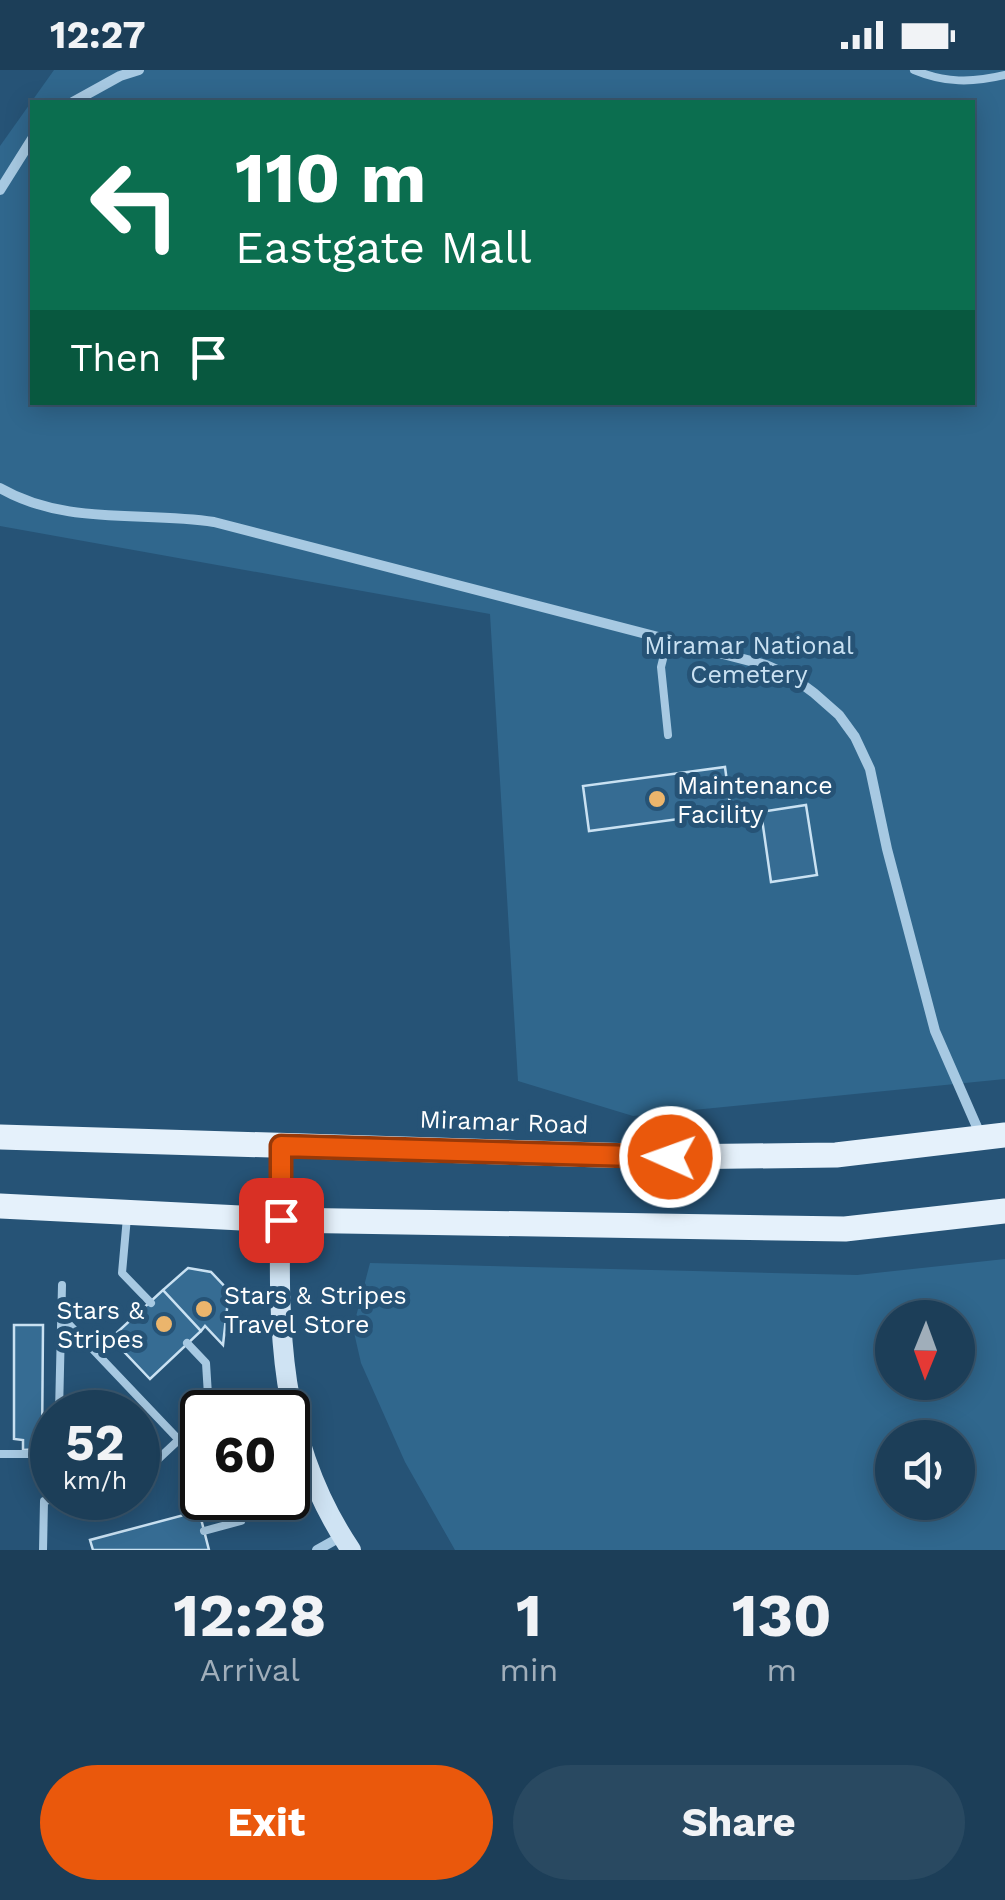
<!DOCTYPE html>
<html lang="en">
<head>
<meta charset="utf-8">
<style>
  :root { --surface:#1c3e58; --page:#294961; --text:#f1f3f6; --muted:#a0aeba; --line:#3a576e; --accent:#ea580c }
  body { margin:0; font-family:"Work Sans",sans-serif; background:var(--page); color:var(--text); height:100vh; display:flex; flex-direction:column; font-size:38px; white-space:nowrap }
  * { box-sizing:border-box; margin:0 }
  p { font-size:32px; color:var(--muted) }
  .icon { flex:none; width:55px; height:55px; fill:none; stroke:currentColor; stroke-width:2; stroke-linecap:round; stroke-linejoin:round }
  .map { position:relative; height:1480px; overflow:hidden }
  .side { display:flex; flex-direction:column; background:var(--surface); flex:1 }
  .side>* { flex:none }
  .top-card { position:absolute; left:30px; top:30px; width:945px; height:305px; border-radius:0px; box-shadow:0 5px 25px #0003,0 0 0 2px var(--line); background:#0b6e4f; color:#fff; overflow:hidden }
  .needle { width:65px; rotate:181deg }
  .controls { position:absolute; left:875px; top:1230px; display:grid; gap:20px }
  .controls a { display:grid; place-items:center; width:100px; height:100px; border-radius:50%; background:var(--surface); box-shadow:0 5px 25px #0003,0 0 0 2px var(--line); font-size:50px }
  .speed { position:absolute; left:30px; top:1320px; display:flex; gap:20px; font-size:50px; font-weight:700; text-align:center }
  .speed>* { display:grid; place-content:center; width:130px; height:130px; border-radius:50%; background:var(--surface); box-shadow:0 5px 25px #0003,0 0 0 2px var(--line); line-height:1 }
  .speed small { font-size:25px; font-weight:400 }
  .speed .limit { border:5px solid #111; border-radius:15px; background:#fff; color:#111 }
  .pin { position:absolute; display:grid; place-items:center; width:85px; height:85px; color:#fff; margin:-42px; border-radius:20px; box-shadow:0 5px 15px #0006 }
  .me { position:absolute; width:110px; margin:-55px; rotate:272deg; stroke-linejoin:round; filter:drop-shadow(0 0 8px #0008) }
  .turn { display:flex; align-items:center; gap:35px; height:210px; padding:0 40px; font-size:45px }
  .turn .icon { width:130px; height:130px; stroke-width:2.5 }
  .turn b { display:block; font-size:70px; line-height:85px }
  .then { display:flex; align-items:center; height:95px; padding:0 40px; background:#0003; gap:20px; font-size:38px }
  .eta { display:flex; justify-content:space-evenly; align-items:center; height:170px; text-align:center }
  .eta b { font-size:60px; font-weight:700; line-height:70px }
  .button { display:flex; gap:20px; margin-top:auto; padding:20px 40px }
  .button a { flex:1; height:115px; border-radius:60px; background:var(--accent); color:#fff; font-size:40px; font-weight:700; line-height:115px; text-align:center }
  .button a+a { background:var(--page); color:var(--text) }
  .status { display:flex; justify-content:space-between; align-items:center; height:70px; padding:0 50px; background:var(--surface); direction:ltr }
  .status svg { height:28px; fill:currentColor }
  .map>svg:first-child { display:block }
  .green { fill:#30678d; fill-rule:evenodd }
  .building { fill:#366c93; stroke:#c9e1f2; stroke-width:2.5 }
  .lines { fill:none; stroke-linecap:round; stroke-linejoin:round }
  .lane { stroke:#a7c9e2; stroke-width:8 }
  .street { stroke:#a7c9e2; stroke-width:10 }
  .secondary { stroke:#cfe3f3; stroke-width:20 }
  .primary { stroke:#e5f1fb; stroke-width:25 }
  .route-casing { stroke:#983908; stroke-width:25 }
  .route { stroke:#ea580c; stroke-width:18 }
  .poi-dot { fill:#ebb56c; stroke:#265376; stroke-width:4 }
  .labels { text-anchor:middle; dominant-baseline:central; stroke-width:10; stroke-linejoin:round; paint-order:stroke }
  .park-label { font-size:25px; fill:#c9e1f2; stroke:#265376 }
  .poi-label { font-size:25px; fill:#fff; stroke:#265376; text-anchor:start }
  .street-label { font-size:25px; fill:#fff; stroke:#265376 }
</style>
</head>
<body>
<div class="status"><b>12:27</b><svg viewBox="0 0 49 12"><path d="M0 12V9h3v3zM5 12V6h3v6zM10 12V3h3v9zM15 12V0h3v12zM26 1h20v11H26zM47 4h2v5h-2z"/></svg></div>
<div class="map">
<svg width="1005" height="1480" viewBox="0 0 1005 1480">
  <rect width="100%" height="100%" fill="#265376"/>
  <path class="green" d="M 54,0 L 1005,0 L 1005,1009 L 633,1046 L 518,1011 L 490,544 L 0,456 L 0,76 ZM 32,32 L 972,32 L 972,332 L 32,332 Z
    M 1005,1189 L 1005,1480 L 455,1480 L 405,1392 L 361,1293 L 353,1258 L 370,1193 L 857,1205 ZM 892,1248 L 958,1248 L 958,1312 L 892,1312 ZM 892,1368 L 958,1368 L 958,1432 L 892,1432 Z"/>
  <path class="building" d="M 725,697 L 731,742 L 589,761 L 583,716 Z
    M 806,735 L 817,805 L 771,812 L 761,742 Z
    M 188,1198 L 211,1202 L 229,1221 L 223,1275 L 205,1256 L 201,1261 L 163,1220 Z
    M 163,1220 L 201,1261 L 150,1309 L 111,1268 Z
    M 14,1255 L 43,1255 L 42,1379 L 23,1380 L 23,1370 L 14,1369 Z
    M 199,1441 L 209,1480 L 93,1480 L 90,1470 Z"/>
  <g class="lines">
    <path class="lane" d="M 914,0 C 945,13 972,13 1005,5
      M 668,569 L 661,597 L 668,665
      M 127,1147 L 122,1203 L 151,1233
      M 62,1247 L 179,1370
      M 187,1273 L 206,1293 L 209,1341 L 288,1327
      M 59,1342 L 62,1215
      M 0,1384 L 52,1384
      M 138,1408 L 202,1348
      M 204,1461 L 241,1451 L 234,1428
      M 43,1480 L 44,1431 L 59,1428"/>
    <path class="street" d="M 73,32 L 120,6 L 139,0
      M 0,120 L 32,69
      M 0,418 C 66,456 142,441 214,452 L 766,595 L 791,606 L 814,623 L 839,645 L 855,667 L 870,699 L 887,779 L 935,961 L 980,1064
      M 317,1480 L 342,1466"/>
    <path class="secondary" d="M 281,1077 C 281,1221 265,1353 351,1480"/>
    <path class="primary" d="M 0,1067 L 670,1087 L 836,1085 L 1005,1065
      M 0,1136 L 281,1150 L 845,1159 L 1005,1141"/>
  </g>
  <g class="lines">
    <g class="route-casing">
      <path id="route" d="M 281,1150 L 281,1076 L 670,1087"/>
    </g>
    <use href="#route" class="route"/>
  </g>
  <g class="poi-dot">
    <circle cx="657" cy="729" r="10"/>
    <circle cx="204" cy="1239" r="10"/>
    <circle cx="164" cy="1254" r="10"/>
  </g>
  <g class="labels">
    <g class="park-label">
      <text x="749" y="575">Miramar National<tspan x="749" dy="29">Cemetery</tspan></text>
    </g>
    <g class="poi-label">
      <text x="677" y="715">Maintenance<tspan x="677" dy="29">Facility</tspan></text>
      <text x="224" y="1225">Stars &amp; Stripes<tspan x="224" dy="29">Travel Store</tspan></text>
      <text x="144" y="1240" text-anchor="end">Stars &amp;<tspan x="144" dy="29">Stripes</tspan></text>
    </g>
    <g class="street-label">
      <text transform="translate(504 1052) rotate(2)">Miramar Road</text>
    </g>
  </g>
</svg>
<div class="controls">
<a><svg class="needle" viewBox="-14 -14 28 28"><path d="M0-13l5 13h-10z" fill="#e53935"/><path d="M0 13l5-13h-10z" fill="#a0aeba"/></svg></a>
<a><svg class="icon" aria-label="sound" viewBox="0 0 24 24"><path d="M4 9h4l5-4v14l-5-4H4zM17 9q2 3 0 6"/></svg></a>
</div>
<div class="speed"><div>52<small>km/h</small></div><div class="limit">60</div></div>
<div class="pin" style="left:281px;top:1150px;background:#d93025"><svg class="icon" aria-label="arrive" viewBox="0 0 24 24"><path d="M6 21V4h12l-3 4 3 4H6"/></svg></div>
<svg class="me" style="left:670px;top:1087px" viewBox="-20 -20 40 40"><circle r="17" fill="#ea580c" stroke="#fff" stroke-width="3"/><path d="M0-11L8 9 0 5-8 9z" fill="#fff"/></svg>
<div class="top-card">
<div class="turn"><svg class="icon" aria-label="left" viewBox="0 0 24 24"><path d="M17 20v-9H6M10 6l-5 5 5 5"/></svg><div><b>110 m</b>Eastgate Mall</div></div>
<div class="then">Then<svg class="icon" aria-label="arrive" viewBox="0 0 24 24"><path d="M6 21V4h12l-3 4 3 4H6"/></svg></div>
</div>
</div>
<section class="side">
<div class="eta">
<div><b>12:28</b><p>Arrival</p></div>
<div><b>1</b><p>min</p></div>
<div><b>130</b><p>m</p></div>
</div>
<div class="button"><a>Exit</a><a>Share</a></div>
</section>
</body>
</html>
